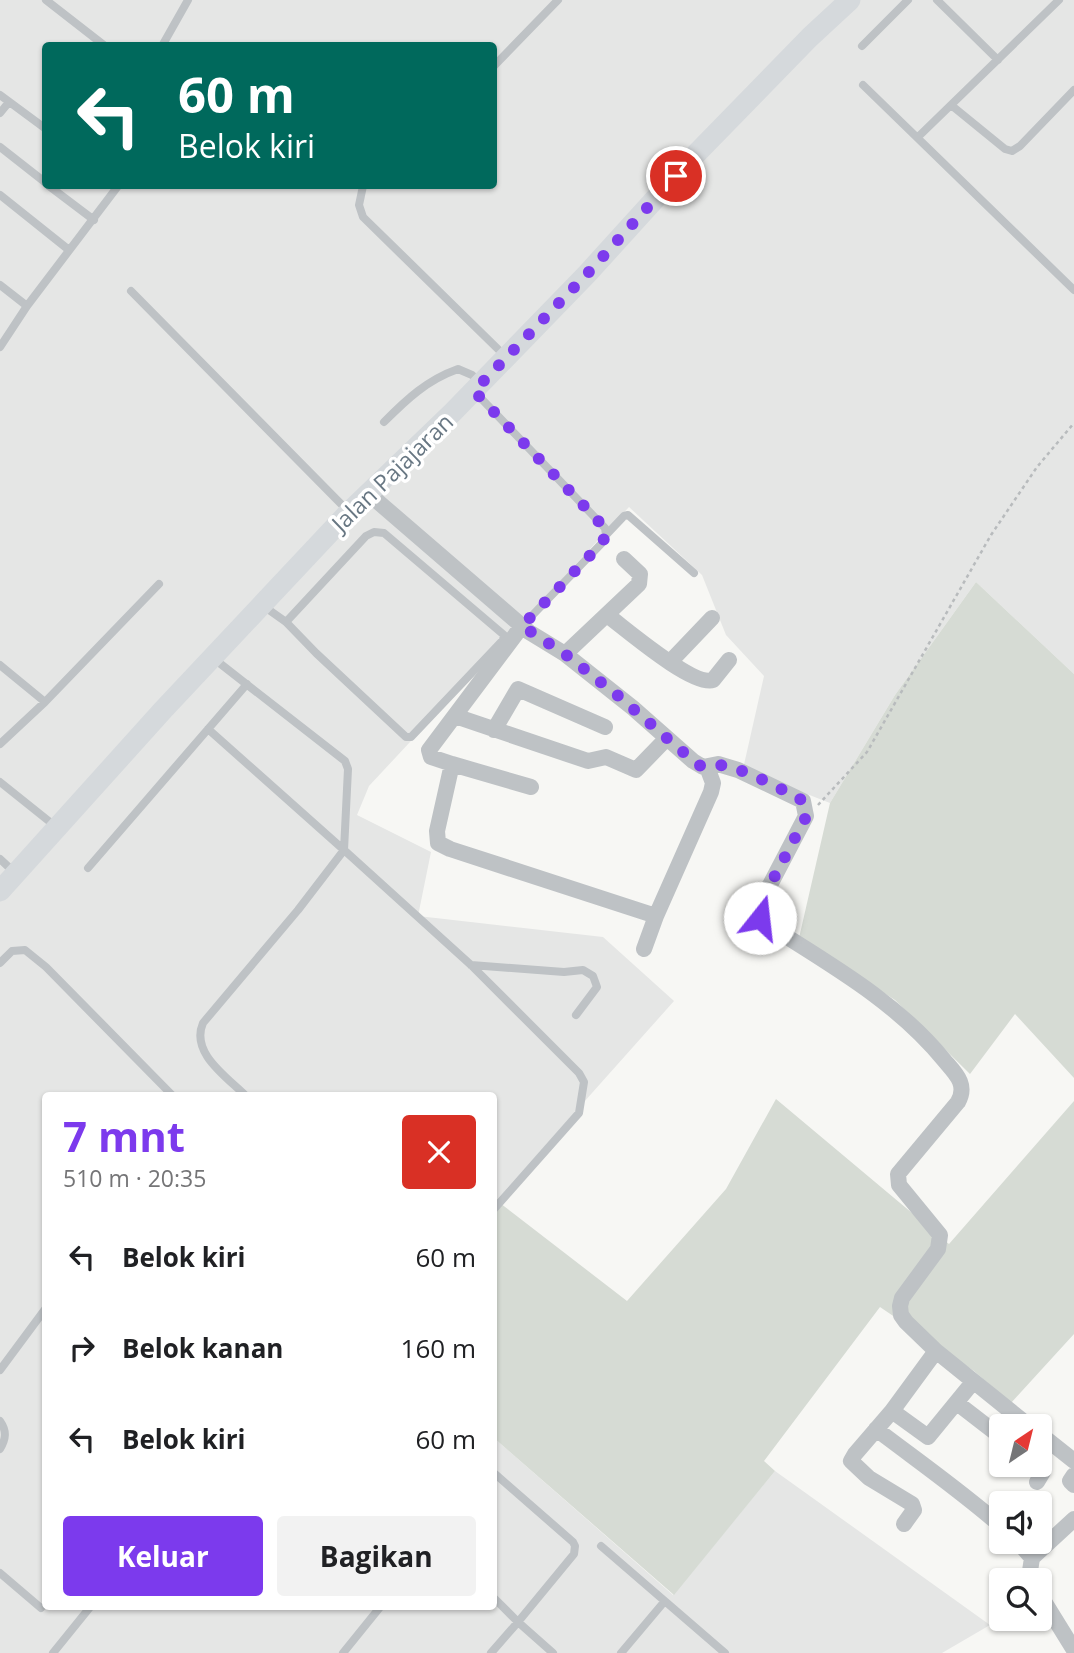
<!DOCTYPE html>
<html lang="id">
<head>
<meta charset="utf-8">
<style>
  :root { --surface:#fff; --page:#f2f2f2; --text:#202124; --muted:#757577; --accent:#7c3aed }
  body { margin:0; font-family:"Open Sans",sans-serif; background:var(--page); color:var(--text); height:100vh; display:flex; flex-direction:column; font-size:26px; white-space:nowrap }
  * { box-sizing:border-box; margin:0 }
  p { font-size:23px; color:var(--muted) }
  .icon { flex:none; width:38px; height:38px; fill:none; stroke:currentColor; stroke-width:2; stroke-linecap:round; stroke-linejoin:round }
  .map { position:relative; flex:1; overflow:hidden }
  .drawer { position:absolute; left:42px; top:1092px; width:455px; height:518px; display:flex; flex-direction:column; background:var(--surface); border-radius:7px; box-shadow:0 2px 5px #0004 }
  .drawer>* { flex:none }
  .banner { position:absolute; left:42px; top:42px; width:455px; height:147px; border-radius:7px; box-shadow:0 2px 5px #0004; background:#00695c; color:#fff; overflow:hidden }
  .needle { width:46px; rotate:35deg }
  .controls { position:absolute; left:989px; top:1414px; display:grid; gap:14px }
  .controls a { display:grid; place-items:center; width:63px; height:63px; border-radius:7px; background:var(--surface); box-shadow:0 2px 5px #0004; font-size:35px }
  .pin { position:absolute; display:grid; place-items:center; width:60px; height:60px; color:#fff; margin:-30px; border:4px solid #fff; border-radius:50%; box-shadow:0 2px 7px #0007 }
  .me { position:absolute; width:77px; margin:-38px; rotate:16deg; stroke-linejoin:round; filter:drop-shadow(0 0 5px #0008) }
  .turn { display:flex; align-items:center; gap:24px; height:147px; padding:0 21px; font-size:32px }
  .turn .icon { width:91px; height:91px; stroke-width:2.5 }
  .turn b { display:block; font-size:49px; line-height:60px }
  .round { display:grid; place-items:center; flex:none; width:74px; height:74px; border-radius:7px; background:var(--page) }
  .summary { display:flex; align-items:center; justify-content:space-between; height:119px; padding:0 21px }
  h1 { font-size:42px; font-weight:700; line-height:52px; color:var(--accent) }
  .primary-button { display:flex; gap:14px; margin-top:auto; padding:14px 21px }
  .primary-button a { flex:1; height:80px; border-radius:7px; background:var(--accent); color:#fff; font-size:28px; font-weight:700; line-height:80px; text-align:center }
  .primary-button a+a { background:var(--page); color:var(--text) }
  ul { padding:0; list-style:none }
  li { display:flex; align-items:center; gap:21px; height:91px; padding:0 21px }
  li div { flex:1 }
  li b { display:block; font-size:26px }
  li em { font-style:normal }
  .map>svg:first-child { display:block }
  .built { fill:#e5e6e5; fill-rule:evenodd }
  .green { fill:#d6dbd4 }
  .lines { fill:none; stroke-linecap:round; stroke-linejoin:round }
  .path { stroke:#b8bbbd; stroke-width:2.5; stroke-dasharray:3.5 3.5; stroke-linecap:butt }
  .lane { stroke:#bec2c5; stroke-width:8 }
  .street { stroke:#bec2c5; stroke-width:16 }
  .secondary { stroke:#d5d9dc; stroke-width:21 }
  .route { stroke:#7c3aed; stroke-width:12; stroke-dasharray:0 21.6 }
  .labels { text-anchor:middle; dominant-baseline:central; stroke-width:7; stroke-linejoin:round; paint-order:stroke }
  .street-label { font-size:23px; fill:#687783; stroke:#fff }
</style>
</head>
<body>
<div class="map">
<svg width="1074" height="1653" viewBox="0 0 1074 1653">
  <rect width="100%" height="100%" fill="#f7f7f4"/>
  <path class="built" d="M 0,0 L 1074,0 L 1074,674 L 976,582 L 895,695 L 830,803 L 743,769 L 764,676 L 726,635 L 702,575 L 629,507 L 369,786 L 357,815 L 431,852 L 418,916 L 603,937 L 674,1001 L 494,1203 L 494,1096 L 46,1096 L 46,1606 L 494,1606 L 494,1438 L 673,1595 L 775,1471 L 990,1625 L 942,1653 L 0,1653 ZM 46,46 L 494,46 L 494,186 L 46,186 Z"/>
  <path class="green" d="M 976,582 L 1074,674 L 1074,1078 L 1015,1014 L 970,1074 L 895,1000 L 799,938 L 830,803 L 895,695 Z
    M 776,1099 L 949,1244 L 1074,1101 L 1074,1334 L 1011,1403 L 974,1371 L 880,1307 L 764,1461 L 775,1471 L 674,1595 L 494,1438 L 494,1203 L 496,1200 L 627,1301 L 726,1189 Z"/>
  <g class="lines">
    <path class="path" d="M 818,805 L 867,752 L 991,535 L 1037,467 L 1074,423"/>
    <path class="lane" d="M 46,0 L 105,46
      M 937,0 L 998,60
      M 162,46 L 188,0
      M 862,46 L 908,0
      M 494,66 L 558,0
      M 863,85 L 1074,290
      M 0,95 L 46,129
      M 951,105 L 1005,149 L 1012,151 L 1020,146 L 1074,90
      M 0,113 L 9,102
      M 918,137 L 1059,0
      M 0,147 L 46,183
      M 49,186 L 94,220
      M 363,186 L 359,205 L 363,217 L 505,356
      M 0,195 L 69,250
      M 0,285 L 27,306
      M 131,291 L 349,512
      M 0,347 L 27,306 L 118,186
      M 475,392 L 605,528 L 606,535 L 602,543 L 522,626
      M 384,422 C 407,399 427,380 458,369 L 472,375 L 481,383
      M 606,535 L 624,516 L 628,515 L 694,573
      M 262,605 L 286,622 L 316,653 L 406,737 L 411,737 L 503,640 L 504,635 L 384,533 L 374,532 L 366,536 L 286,622
      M 213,658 L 345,761 L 348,769 L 344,850 L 471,965 L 579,1073 L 584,1082 L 579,1113 L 494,1209
      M 0,665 L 45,702
      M 208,729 L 344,850 L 298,910 L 203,1023 C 190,1053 227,1077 246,1096
      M 0,744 L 45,702 L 159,584
      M 0,782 L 55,826
      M 0,859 L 15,873
      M 88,868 L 247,684
      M 0,963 L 12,951 L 25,950 L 46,967 L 173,1096
      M 471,965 L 564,972 L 583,970 L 593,976 L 597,987 L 576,1015
      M 0,1370 L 46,1308
      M 0,1421 C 7,1431 6,1439 0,1449
      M 494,1473 L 573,1542 L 575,1546 L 574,1554 L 518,1622 L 553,1653
      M 601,1546 L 725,1653
      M 0,1573 L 41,1608
      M 53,1653 L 91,1606
      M 343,1653 L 381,1606
      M 491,1653 L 518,1622 L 494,1598
      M 621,1653 L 664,1602"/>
    <path class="street" d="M 369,494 L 529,632 L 565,654 L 633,708 L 693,761 L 703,767 L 718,764 L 738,770 L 803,801 L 806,816 L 760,904 C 757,912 759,916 765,923 C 829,964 896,1001 944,1060 C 955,1073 968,1084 958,1102 L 898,1174 L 899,1185 L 940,1235 L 938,1249 L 902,1298 L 900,1306 L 901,1315 L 906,1322 L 936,1351 L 1029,1426
      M 607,615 C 626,629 693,687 713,680 L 729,660
      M 522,626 L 429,750 L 431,757 L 452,764 L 437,831 L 438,843 L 450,849 L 656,916
      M 565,654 L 639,584 L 640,574 L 624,559
      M 670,662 L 712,618
      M 455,716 L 588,761 L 606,757 L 636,770 L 666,739
      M 494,730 L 518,689 L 605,727
      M 452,764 L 531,787
      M 644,949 L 656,916 L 711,792 L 713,783 L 707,767
      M 936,1351 L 892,1411 L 928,1437 L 973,1382
      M 957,1403 L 1001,1437
      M 892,1411 L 855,1454 L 851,1461 L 869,1478 L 912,1504 L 914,1510 L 904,1524
      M 876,1429 C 918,1461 961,1491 1001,1526
      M 1040,1434 L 1074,1461
      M 1035,1465 L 1043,1472 L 1037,1482
      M 1074,1475 L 1070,1481 L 1074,1485
      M 1018,1542 L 1032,1558
      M 1032,1580 L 1030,1571 L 1032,1558 L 1074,1519
      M 1040,1595 L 1074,1650"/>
    <path class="secondary" d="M 0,891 L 163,710 L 349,512 L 453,412 L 587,274 L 694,156 L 810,37 L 850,0"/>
  </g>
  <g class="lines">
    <path class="route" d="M 676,176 L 587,274 L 474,391 L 605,528 L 606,535 L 602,543 L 522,626 L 565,654 L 616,694 L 698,765 C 707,768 712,763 720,765 C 748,770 775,786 800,799 L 805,805 L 806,817 L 760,904 L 758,909 L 760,918"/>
  </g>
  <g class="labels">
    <g class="street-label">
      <text transform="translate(392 472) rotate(-44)">Jalan Pajajaran</text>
    </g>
  </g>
</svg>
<div class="controls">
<a><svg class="needle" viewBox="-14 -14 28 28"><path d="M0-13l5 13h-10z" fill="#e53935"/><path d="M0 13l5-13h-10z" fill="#757577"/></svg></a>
<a><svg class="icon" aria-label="sound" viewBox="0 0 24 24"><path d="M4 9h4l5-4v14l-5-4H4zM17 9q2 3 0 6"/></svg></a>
<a><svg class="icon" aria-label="search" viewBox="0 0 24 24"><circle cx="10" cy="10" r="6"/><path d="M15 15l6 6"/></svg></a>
</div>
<div class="pin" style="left:676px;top:176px;background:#d93025"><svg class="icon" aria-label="arrive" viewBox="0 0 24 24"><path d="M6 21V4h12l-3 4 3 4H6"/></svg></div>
<svg class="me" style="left:760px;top:918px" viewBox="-20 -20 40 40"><circle r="19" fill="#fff"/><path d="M0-13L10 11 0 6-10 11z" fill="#7c3aed"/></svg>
<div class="banner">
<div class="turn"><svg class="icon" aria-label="left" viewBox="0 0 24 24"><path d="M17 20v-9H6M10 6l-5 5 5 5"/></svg><div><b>60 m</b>Belok kiri</div></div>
</div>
<section class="drawer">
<div class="summary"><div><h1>7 mnt</h1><p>510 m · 20:35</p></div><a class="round" style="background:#d93025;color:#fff"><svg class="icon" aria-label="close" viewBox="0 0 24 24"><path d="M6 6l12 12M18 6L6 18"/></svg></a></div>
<ul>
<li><svg class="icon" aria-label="left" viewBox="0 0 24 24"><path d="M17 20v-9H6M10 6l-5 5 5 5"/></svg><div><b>Belok kiri</b></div><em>60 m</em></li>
<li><svg class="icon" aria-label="right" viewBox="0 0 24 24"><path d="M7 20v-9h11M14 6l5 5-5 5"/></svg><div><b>Belok kanan</b></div><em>160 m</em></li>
<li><svg class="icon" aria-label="left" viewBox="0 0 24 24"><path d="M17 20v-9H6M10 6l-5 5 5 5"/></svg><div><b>Belok kiri</b></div><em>60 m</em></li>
</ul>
<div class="primary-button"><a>Keluar</a><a>Bagikan</a></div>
</section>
</div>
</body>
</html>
